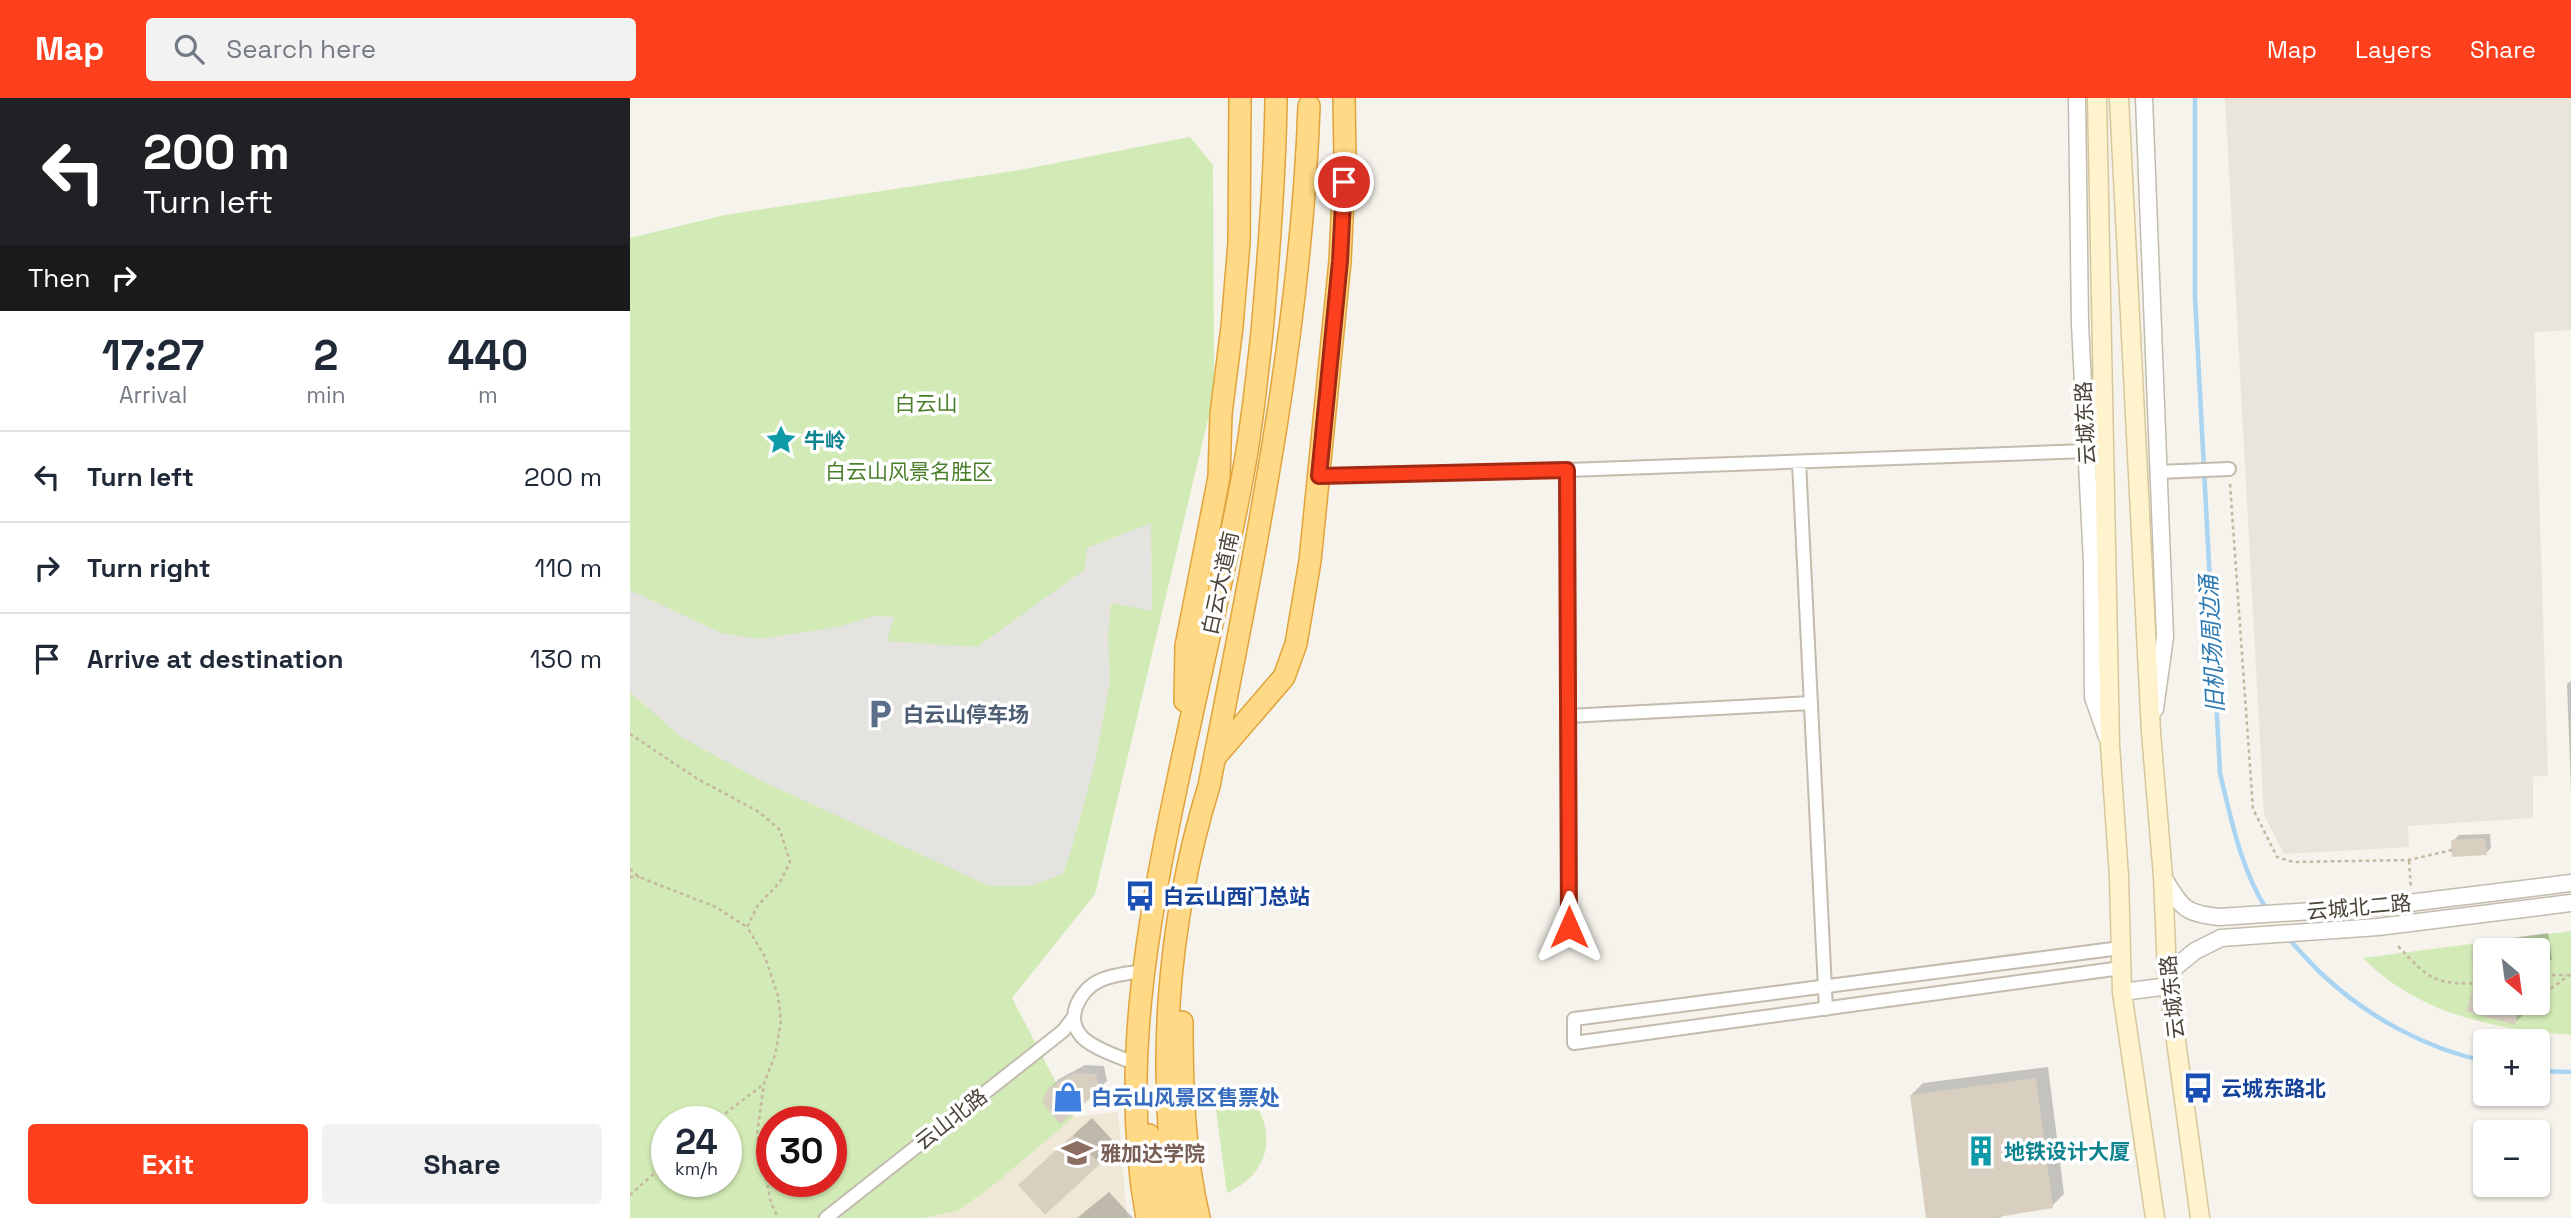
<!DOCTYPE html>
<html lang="en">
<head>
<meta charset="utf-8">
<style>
  :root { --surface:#fff; --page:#f2f2f3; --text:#1f2937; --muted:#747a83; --line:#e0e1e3; --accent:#fc3f1d }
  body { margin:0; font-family:"Space Grotesk","Noto Sans SC",sans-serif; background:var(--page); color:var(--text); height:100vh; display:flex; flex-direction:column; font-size:26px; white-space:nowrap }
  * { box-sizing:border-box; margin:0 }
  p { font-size:23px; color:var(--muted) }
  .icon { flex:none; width:38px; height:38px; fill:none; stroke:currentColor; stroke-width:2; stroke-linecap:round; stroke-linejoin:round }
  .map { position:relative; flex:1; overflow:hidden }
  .panel { display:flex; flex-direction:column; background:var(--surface); width:630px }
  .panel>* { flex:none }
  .hud { background:#202124; color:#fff; overflow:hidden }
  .needle { width:46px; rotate:151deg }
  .controls { position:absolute; left:1843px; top:840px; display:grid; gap:14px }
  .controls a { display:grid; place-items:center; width:77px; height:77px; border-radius:7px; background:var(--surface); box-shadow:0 2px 5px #0004; font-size:35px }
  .speed { position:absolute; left:21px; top:1008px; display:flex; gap:14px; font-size:35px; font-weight:700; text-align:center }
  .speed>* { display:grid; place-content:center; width:91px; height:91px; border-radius:50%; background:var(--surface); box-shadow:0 2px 5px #0004; line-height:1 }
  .speed small { font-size:18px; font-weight:400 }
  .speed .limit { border:10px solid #d22; background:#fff; color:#111 }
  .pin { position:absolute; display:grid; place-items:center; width:60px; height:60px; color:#fff; margin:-30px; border:4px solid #fff; border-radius:50%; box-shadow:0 2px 7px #0007 }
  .me { position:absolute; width:77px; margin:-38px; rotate:0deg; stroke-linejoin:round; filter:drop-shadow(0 0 5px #0008) }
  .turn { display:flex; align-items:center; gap:24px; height:147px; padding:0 28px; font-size:32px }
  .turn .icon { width:91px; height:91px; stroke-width:2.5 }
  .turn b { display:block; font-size:49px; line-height:60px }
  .then { display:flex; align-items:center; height:66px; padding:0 28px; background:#0003; gap:14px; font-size:26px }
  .eta { display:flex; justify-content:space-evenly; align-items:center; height:119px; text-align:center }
  .eta b { font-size:42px; font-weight:600; line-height:49px }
  .action { display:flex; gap:14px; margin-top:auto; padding:14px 28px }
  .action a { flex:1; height:80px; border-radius:7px; background:var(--accent); color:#fff; font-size:28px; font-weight:600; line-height:80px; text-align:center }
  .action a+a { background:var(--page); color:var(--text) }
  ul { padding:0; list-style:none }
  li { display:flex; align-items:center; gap:21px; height:91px; padding:0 28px; border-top:2px solid var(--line) }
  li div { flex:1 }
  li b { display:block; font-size:26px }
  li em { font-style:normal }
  header { display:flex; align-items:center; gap:42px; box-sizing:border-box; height:98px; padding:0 35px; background:var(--accent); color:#fff }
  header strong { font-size:33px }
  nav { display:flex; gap:38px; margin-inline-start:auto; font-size:24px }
  .search { width:490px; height:63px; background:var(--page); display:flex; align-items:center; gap:18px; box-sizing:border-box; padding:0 24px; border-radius:7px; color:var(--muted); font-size:26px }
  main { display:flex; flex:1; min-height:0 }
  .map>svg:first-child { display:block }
  .residential { fill:#eae5da }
  .education { fill:#efe8d6 }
  .green { fill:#d2eab5; fill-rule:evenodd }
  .parking { fill:#e5e3e0 }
  .shadow { fill:#0003 }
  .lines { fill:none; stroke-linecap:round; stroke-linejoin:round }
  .stream { stroke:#a9d4f2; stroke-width:4.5 }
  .building { fill:#d8cfc1 }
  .minor-casing { stroke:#c2bbae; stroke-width:16 }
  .tertiary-casing { stroke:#c2bbae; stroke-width:19 }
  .secondary-casing { stroke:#d6c79b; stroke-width:21 }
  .trunk-casing { stroke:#e0a43c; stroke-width:24 }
  .path { stroke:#c4b79f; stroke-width:2.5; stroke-dasharray:3.5 3.5; stroke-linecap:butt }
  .minor { stroke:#fff; stroke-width:12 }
  .tertiary { stroke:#fff; stroke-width:16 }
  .secondary { stroke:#fff3cd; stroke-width:18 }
  .trunk { stroke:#ffd985; stroke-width:21 }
  .route-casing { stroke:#a42913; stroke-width:18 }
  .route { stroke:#fc3f1d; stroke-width:12 }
  .labels { text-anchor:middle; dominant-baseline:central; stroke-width:7; stroke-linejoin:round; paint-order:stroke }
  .park-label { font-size:21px; fill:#4a7f2a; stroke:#fff }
  .street-label { font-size:21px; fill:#4b4439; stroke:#fff }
  .culture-label { font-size:21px; font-weight:bold; fill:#0d838f; stroke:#fff; text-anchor:start }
  .service-label { font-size:21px; font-weight:bold; fill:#4e5e75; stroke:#fff; text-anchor:start }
  .transit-label { font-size:21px; font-weight:bold; fill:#164399; stroke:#fff; text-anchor:start }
  .shop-label { font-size:21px; font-weight:bold; fill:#366cbe; stroke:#fff; text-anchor:start }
  .education-label { font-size:21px; font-weight:bold; fill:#785e54; stroke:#fff; text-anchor:start }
  .water-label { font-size:23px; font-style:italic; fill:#2e7ab2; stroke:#fff }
</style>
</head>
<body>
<header>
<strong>Map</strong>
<div class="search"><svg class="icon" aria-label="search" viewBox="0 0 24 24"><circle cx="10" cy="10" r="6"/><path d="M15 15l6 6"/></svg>Search here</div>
<nav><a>Map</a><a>Layers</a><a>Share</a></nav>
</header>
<main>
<section class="panel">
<div class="hud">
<div class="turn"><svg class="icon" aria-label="left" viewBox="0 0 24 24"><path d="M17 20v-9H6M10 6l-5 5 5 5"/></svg><div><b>200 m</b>Turn left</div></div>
<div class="then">Then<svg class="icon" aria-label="right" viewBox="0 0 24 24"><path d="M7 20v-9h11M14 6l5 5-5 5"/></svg></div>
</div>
<div class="eta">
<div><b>17:27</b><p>Arrival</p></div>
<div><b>2</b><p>min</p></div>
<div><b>440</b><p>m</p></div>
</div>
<ul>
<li><svg class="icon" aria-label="left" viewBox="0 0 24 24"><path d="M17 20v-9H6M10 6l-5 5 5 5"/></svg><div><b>Turn left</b></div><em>200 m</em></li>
<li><svg class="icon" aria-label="right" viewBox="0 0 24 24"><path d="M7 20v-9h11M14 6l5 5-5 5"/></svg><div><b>Turn right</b></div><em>110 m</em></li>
<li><svg class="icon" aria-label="arrive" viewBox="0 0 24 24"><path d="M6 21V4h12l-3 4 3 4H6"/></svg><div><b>Arrive at destination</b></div><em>130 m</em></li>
</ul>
<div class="action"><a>Exit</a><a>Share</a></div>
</section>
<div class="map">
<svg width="1941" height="1120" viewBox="0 0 1941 1120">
  <rect width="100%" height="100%" fill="#f6f3ec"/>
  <path class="residential" d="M 1595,0 L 1941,0 L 1941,232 L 1904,234 L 1918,677 L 1903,679 L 1903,720 L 1778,728 L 1779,749 L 1654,756 L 1634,717 Z"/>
  <path class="education" d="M 488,1014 L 497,1120 L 292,1120 L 327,1113 L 360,1090 L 444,1019 Z"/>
  <path class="green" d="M 560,39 L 583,67 L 584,296 L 465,796 L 382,900 L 444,1019 L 360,1090 L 327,1113 L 292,1120 L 0,1120 L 0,140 L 95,117 L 390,72 ZM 37,1024 L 96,1024 L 96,1083 L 37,1083 ZM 142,1024 L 201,1024 L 201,1083 L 142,1083 Z
    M 1941,833 L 1941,937 C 1864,931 1790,917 1733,860 ZM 1855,852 L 1908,852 L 1908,905 L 1855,905 Z
    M 605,995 C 610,997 616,999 620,1002 C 627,1006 632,1017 634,1025 C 643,1057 626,1082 597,1095 L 584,997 Z"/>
  <path class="parking" d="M 521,425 L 522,513 L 481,505 L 478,538 L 480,583 L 465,665 L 442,749 L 433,776 L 400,788 L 359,788 L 130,682 L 51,639 L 0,594 L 0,492 L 91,535 L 128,541 L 208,529 L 244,518 L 264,519 L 257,543 L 347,549 L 454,472 L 457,450 Z"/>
  <path class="shadow" d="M 1941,583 L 1941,693 L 1937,586 Z
    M 1860,736 L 1861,750 L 1856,755 L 1823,743 L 1829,737 Z
    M 1918,835 L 1922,861 L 1913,869 L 1908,870 L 1908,852 L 1855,852 L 1855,877 L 1843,853 L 1852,844 Z
    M 1855,884 L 1855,905 L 1896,905 L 1893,917 L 1884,925 L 1838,912 Z
    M 455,967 L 474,968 L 477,983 L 468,992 L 419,991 L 429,981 Z
    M 1418,969 L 1434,1096 L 1422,1108 L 1375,1115 L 1370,1120 L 1297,1120 L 1281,997 L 1293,985 Z
    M 462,1020 L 487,1047 L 469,1065 L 408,1069 Z
    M 479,1094 L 503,1120 L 447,1120 Z"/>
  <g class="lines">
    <path class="stream" d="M 1565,0 L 1565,200 L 1590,675 C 1601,721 1611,772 1637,812
      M 1657,839 C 1669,852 1681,866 1694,878 C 1738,919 1797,951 1855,963
      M 1908,973 L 1941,974"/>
  </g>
  <path class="building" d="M 1855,740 L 1857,757 L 1822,759 L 1821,742 Z
    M 1855,851 L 1855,905 L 1891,905 L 1885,927 L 1836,913 L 1845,882 L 1841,853 Z
    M 445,975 L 466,976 L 469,993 L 430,1026 L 412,1004 L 418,990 Z
    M 1406,980 L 1423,1110 L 1362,1120 L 1296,1120 L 1280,997 Z
    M 443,1037 L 470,1066 L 415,1117 L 388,1087 Z"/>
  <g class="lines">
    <g class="minor-casing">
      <path id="minor" d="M 1169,364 L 1196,911
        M 938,372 L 938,829
        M 1528,374 L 1599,371
        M 689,378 L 938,372 L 1456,353
        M 938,618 L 1181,605
        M 1490,850 L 944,921 L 944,945 L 1491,870
        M 507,966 C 492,960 457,949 449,935 C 443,927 443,918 446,909 C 458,878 485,877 514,873
        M 196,1120 L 433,933 L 443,920"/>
    </g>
    <g class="tertiary-casing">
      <path id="tertiary" d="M 1447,0 L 1450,226 L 1462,464 L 1463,599 L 1477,639
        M 1514,0 L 1535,539 L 1525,611
        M 1533,779 C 1552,809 1552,815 1589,819 L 1746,809 L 1941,785
        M 1537,876 L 1565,853 L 1591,840 L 1748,829 L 1941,805
        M 1492,894 L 1539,888"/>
    </g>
    <g class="secondary-casing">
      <path id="secondary" d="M 1467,0 L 1480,647 L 1489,779 L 1492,894 L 1525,1120
        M 1489,0 L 1521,634 L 1533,779 L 1537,876 L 1570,1120"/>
    </g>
    <g class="trunk-casing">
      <path id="trunk" d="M 555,603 L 556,548 L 589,379 L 591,316 L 602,229 L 609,145 L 610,0
        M 586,658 L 654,579 L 666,546 L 680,463 L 710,163 L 715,58 L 714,0
        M 552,924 C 552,990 554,1056 569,1120
        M 519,1037 L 534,1120
        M 517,1120 C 490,975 517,828 547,686 C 567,590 590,494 609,397 C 620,344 626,288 632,234 C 639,156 645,79 646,1
        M 549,1120 C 526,976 536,827 579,688 C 623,463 671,238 679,8"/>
    </g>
    <path class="path" d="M 1600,386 L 1623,711 L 1647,759 L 1663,764 L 1779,762 L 1822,752
      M 0,636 L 66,680 L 129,714 L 150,732 L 160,764 L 150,784 L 128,807 L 117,829 L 135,859 L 148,898 L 151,923 L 145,957 L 134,986 L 127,1036 L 141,1105 L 148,1120
      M 1779,763 L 1781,791
      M 0,771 L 9,779 L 86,809 L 117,829
      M 0,779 L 9,779
      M 1768,848 C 1800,883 1806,887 1855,885
      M 1908,877 L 1937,877
      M 1908,895 L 1916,894 L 1941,876
      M 84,1024 L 134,986
      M 0,1097 L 37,1064"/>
    <use href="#minor" class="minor"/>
    <use href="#tertiary" class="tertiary"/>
    <use href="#secondary" class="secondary"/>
    <use href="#trunk" class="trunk"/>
  </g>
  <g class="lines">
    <g class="route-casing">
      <path id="route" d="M 714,84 L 710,163 L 689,378 L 937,372 L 939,829"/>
    </g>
    <use href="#route" class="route"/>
  </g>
  <defs>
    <g id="sight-bare" transform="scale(2.415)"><path d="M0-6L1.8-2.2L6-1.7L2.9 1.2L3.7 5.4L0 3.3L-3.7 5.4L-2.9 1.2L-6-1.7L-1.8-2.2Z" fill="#0f9aa8" stroke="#fff" stroke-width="2.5" paint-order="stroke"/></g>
    <g id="parking-bare" transform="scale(2.415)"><path d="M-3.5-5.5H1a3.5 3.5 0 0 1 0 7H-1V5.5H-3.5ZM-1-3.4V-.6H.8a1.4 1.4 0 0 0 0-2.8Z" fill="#5c6f8a" stroke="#fff" stroke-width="2.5" paint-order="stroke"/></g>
    <g id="bus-bare" transform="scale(2.415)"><path d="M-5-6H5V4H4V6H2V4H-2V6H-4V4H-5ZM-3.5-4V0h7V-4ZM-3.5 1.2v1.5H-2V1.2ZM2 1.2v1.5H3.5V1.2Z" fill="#1a4fb4" stroke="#fff" stroke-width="2.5" paint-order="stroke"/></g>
    <g id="shop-bare" transform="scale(2.415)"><path d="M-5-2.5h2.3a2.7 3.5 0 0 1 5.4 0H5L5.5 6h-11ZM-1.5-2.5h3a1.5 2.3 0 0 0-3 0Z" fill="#3f7fe0" stroke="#fff" stroke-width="2.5" paint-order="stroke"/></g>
    <g id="building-bare" transform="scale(2.415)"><path d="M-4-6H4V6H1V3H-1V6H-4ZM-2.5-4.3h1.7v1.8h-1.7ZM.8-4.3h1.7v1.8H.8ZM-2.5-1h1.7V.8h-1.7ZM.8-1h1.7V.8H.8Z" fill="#0f9aa8" stroke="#fff" stroke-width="2.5" paint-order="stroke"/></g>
    <g id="university-bare" transform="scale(2.415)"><path d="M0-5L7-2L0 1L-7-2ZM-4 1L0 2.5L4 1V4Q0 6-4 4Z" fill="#8d6e63" stroke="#fff" stroke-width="2.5" paint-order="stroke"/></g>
  </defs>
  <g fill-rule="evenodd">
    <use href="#sight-bare" x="151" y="342"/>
    <use href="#parking-bare" x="250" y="616"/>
    <use href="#bus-bare" x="510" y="798"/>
    <use href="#bus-bare" x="1568" y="990"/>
    <use href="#shop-bare" x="438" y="999"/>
    <use href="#building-bare" x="1351" y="1053"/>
    <use href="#university-bare" x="447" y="1055"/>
  </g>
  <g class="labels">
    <g class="park-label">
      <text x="296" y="305">白云山</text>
      <text x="279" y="373">白云山风景名胜区</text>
    </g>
    <g class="street-label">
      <text transform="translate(1455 325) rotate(-93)">云城东路</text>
      <text transform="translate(590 485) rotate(-78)">白云大道南</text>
      <text transform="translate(1729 809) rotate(-5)">云城北二路</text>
      <text transform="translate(1542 899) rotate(-96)">云城东路</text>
      <text transform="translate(321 1021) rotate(-38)">云山北路</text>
    </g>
    <g class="culture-label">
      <text x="174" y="342">牛岭</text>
      <text x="1374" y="1053">地铁设计大厦</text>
    </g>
    <g class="service-label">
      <text x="273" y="616">白云山停车场</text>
    </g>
    <g class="transit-label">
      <text x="533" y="798">白云山西门总站</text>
      <text x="1591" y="990">云城东路北</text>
    </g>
    <g class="shop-label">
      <text x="461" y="999">白云山风景区售票处</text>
    </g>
    <g class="education-label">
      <text x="470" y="1055">雅加达学院</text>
    </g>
    <g class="water-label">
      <text transform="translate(1582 546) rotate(-93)">旧机场周边涌</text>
    </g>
  </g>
</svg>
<div class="controls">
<a><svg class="needle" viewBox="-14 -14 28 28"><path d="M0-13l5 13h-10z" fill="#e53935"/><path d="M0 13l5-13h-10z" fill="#747a83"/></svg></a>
<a>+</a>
<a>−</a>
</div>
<div class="speed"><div>24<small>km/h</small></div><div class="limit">30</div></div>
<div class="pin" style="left:714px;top:84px;background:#d93025"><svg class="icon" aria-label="arrive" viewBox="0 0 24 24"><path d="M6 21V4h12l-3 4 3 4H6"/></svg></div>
<svg class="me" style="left:939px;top:829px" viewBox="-20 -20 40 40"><path d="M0-17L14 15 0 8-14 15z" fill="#fc3f1d" stroke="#fff" stroke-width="4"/></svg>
</div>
</main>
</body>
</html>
